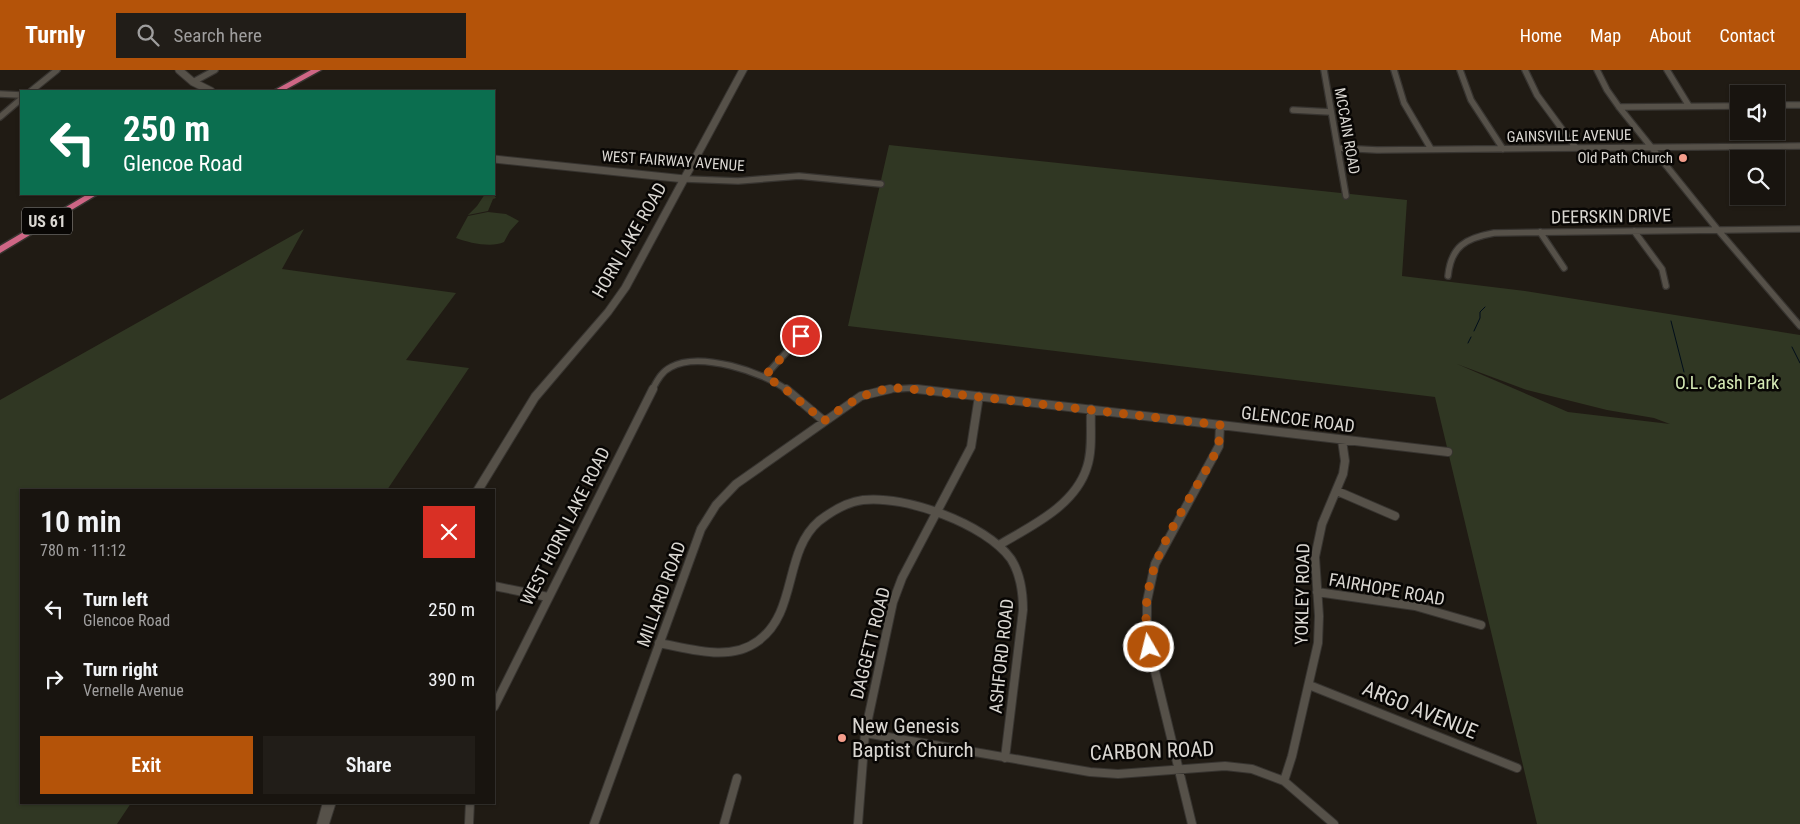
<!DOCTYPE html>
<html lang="en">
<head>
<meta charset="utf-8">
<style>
  :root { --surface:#18140f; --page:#211d18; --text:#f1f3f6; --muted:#9f9e9e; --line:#36332f; --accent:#b45309 }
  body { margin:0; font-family:"Roboto Condensed",sans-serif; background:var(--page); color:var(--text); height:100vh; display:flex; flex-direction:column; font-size:19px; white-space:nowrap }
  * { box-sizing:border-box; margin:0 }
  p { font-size:16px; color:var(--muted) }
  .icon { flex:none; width:28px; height:28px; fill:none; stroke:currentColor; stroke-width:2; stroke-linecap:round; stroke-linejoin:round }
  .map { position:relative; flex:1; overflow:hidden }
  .panel { position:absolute; left:20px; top:419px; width:475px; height:315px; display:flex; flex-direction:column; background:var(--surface); border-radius:0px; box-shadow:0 1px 4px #0004,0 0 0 1px var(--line) }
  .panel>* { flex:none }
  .top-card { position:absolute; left:20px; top:20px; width:475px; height:105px; border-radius:0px; box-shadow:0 1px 4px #0004,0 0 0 1px var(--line); background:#0b6e4f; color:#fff; overflow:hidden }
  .fabs { position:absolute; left:1730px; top:15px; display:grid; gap:10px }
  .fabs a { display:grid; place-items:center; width:55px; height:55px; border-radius:0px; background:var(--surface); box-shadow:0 1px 4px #0004,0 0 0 1px var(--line); font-size:25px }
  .pin { position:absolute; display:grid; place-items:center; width:42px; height:42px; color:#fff; margin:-21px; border:2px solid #fff; border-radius:50%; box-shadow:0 1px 5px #0007 }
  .me { position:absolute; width:55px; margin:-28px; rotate:352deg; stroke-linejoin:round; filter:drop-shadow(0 0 4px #0008) }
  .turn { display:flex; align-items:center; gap:18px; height:105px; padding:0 20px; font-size:22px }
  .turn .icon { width:65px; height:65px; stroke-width:2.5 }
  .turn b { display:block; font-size:35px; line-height:42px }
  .round { display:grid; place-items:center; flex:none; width:52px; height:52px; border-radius:0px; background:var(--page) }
  .head { display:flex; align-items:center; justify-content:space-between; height:85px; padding:0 20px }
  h1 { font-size:30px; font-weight:600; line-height:38px }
  .button { display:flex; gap:10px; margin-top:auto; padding:10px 20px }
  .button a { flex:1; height:58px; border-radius:0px; background:var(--accent); color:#fff; font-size:20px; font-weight:600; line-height:58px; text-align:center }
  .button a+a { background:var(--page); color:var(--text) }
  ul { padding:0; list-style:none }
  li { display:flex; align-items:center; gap:15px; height:70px; padding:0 20px }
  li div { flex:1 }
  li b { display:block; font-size:19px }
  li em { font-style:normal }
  header { display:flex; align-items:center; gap:30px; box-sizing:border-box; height:70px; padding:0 25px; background:var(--accent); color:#fff }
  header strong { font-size:24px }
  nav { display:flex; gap:28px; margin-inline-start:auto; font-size:18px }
  .search { width:350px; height:45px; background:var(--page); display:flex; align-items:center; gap:12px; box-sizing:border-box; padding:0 18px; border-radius:0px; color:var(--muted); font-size:19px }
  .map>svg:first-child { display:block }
  .green { fill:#303723; fill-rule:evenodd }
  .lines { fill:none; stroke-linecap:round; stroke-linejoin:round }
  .stream { stroke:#000d1a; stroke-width:1 }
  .minor-far1-casing { stroke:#373430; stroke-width:8 }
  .minor-casing { stroke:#373430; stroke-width:10 }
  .tertiary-casing { stroke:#373430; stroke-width:9 }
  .secondary-casing { stroke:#373430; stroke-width:2 }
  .trunk-casing { stroke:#373430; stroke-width:3 }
  .minor-far1 { stroke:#565149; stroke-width:5.5 }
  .minor { stroke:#565149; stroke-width:8 }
  .tertiary { stroke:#565149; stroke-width:7 }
  .secondary { fill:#565149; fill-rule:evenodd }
  .trunk { fill:#ce6685; fill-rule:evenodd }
  .route { stroke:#b45309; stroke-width:9; stroke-dasharray:0 16.2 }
  .poi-dot { fill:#f49d8b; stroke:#080604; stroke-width:2 }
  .labels { text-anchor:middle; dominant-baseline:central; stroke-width:5; stroke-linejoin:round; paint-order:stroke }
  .far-street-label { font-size:15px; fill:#dad7d2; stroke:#080604 }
  .far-poi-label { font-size:15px; fill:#dad7d2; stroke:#080604; text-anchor:end }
  .shield { fill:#080604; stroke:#9b9894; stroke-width:1 }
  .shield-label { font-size:16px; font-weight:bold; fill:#dad7d2 }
  .street-label { font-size:18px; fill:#dad7d2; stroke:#080604 }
  .park-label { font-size:18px; fill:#d5e9b5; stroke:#080604 }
  .near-street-label { font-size:21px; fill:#dad7d2; stroke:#080604 }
  .near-poi-label { font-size:21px; fill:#dad7d2; stroke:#080604; text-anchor:start }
</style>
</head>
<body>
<header>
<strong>Turnly</strong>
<div class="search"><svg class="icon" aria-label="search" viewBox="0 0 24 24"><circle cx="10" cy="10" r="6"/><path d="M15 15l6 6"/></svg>Search here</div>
<nav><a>Home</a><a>Map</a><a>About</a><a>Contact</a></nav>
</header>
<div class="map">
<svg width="1800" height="754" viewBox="0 0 1800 754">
  <rect width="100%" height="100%" fill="#201b14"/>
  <path class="green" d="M 889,75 L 1407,130 L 1402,206 L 1525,221 L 1800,265 L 1800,754 L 1537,754 L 1435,327 L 848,256 ZM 1457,294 L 1527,320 L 1607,340 L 1654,348 L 1670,354 L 1568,342 Z
    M 485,124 L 493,124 L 496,128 L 493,129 L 488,141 L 468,145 L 477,136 Z
    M 488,142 L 506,144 L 519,151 L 510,161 L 504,172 C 492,178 469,173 456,168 L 468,146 Z
    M 304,159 L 282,199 L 456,223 L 406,290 L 469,298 L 387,420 L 21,420 L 21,732 L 131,733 L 117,754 L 0,754 L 0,330 Z"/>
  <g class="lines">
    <path class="stream" d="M 1671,251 L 1684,302
      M 1474,261 L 1480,248 L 1480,242 L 1485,237
      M 1468,273 L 1471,267
      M 1792,277 L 1800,293
      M 1685,306 L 1689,320"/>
    <g class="minor-far1-casing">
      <path id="minor-far1" d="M 1324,0 L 1346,126
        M 1394,0 L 1404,33 L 1431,79
        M 1460,0 L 1471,30 L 1503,79
        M 1525,0 L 1537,25 L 1576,78
        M 1597,0 L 1607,20 L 1619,37 L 1718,160 L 1800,256
        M 1667,0 L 1689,36
        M 193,12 L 215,0
        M 31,21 L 57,0
        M 0,24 L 21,25
        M 1776,35 L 1800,35
        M 1619,37 L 1739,36
        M 1293,40 L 1331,42
        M 0,47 L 21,29
        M 1338,78 L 1377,80 L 1800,76
        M 685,109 L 738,111 L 799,106 L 881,114
        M 1634,161 L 1662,199 L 1666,216
        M 1540,162 L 1564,198
        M 1448,206 C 1451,176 1466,168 1494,163 L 1800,159
        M 765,306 L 801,266
        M 652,320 C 657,311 661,302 671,297 C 700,281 763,302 787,320
        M 880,320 L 911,318 L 928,320"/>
    </g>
    <g class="minor-casing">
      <path id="minor" d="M 786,319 L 824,351
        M 917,319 L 1448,382
        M 1337,421 L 1395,446
        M 999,475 C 1031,456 1075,436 1087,397 C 1093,379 1090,358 1091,339
        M 494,516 L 548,527
        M 1317,522 L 1415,536 L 1481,555
        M 659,573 C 691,579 730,592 758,571 C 798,542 783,482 819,451 C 832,441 847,432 863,430 C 905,425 986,454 1011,489 C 1021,505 1023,522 1023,540 L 1005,688
        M 1309,615 L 1517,698
        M 494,637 L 653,319
        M 865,663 L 1090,702 L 1118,704 L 1225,696 L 1252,699 L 1284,711 L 1334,754
        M 1284,711 L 1292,686 L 1318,573 L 1319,546 L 1315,487 L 1322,454 L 1343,404 L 1345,391 L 1342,370
        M 469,754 L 470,732
        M 594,754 L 701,459 L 716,435 L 736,414 L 861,326 L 890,319
        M 724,754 L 737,708
        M 858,754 L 865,663 L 893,532 L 902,508 L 971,377 L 979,326
        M 1192,754 L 1151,585 L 1147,549 L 1147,531 L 1155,494 L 1219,376 L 1220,355"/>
    </g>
    <g class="tertiary-casing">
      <path id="tertiary" d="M 179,0 L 193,12 L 211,21
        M 494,89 L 685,109"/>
    </g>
    <g class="secondary-casing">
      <path id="secondary" d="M 739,0 L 747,0 L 629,219 L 611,244 L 538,330 L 483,420 L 473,420 L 532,324 L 605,240 L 622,216 Z
        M 323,732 L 336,732 L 329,754 L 317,754 Z"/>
    </g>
    <g class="trunk-casing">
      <path id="trunk" d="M 311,0 L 321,0 L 283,21 L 273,21 Z
        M 88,124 L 98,124 L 0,183 L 0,176 Z"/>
    </g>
    <use href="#minor-far1" class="minor-far1"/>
    <use href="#minor" class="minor"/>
    <use href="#tertiary" class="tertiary"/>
    <use href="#secondary" class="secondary"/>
    <use href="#trunk" class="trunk"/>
  </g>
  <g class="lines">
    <path class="route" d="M 801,266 L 765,306 L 785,319 L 824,351 C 848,333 870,318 902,318 L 1220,355 C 1222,377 1210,393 1199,412 C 1167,467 1136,510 1149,577"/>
  </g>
  <g class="poi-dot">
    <circle cx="1683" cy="88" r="5"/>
    <circle cx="842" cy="668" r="5"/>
  </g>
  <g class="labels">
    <g class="far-street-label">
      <text transform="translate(1347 61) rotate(80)">MCCAIN ROAD</text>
      <text transform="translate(1569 66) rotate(-1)">GAINSVILLE AVENUE</text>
      <text transform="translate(673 91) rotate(4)">WEST FAIRWAY AVENUE</text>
    </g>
    <g class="far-poi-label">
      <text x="1673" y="88">Old Path Church</text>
    </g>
    <rect class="shield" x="22" y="137.5" width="50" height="27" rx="4"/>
    <g class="shield-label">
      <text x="47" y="151">US 61</text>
    </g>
    <g class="street-label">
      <text transform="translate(1611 146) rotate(-1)">DEERSKIN DRIVE</text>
      <text transform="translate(629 170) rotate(-60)">HORN LAKE ROAD</text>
      <text transform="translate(1298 349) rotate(7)">GLENCOE ROAD</text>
      <text transform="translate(565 456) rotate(-63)">WEST HORN LAKE ROAD</text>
      <text transform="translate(1387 519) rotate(10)">FAIRHOPE ROAD</text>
      <text transform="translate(661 524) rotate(-70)">MILLARD ROAD</text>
      <text transform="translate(1302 524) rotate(-89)">YOKLEY ROAD</text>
      <text transform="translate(870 573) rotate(-76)">DAGGETT ROAD</text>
      <text transform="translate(1001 586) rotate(-84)">ASHFORD ROAD</text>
    </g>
    <g class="park-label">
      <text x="1727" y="312">O.L. Cash Park</text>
    </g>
    <g class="near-street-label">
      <text transform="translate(1420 640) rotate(22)">ARGO AVENUE</text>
      <text transform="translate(1152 681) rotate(-2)">CARBON ROAD</text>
    </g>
    <g class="near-poi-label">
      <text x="852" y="656">New Genesis<tspan x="852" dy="24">Baptist Church</tspan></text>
    </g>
  </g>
</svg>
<div class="fabs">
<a><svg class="icon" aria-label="sound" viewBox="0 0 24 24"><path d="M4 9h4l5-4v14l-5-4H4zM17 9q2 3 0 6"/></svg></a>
<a><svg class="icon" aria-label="search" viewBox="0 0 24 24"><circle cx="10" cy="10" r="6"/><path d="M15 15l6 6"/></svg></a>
</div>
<div class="pin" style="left:801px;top:266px;background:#d93025"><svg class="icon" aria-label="arrive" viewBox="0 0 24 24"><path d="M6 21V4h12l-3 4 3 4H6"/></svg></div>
<svg class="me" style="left:1149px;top:577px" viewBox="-20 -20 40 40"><circle r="17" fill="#b45309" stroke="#fff" stroke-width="3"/><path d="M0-11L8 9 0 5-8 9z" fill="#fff"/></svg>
<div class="top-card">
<div class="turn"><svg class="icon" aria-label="left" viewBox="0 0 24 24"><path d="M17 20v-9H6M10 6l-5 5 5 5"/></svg><div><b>250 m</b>Glencoe Road</div></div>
</div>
<section class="panel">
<div class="head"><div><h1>10 min</h1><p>780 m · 11:12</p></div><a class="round" style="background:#d93025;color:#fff"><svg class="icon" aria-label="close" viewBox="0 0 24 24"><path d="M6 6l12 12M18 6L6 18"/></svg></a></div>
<ul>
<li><svg class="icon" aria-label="left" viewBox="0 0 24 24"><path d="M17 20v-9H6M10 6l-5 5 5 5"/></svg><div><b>Turn left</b><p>Glencoe Road</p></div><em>250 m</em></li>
<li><svg class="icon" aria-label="right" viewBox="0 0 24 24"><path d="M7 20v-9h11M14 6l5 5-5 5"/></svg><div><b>Turn right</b><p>Vernelle Avenue</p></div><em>390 m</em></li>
</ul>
<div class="button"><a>Exit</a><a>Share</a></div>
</section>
</div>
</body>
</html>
